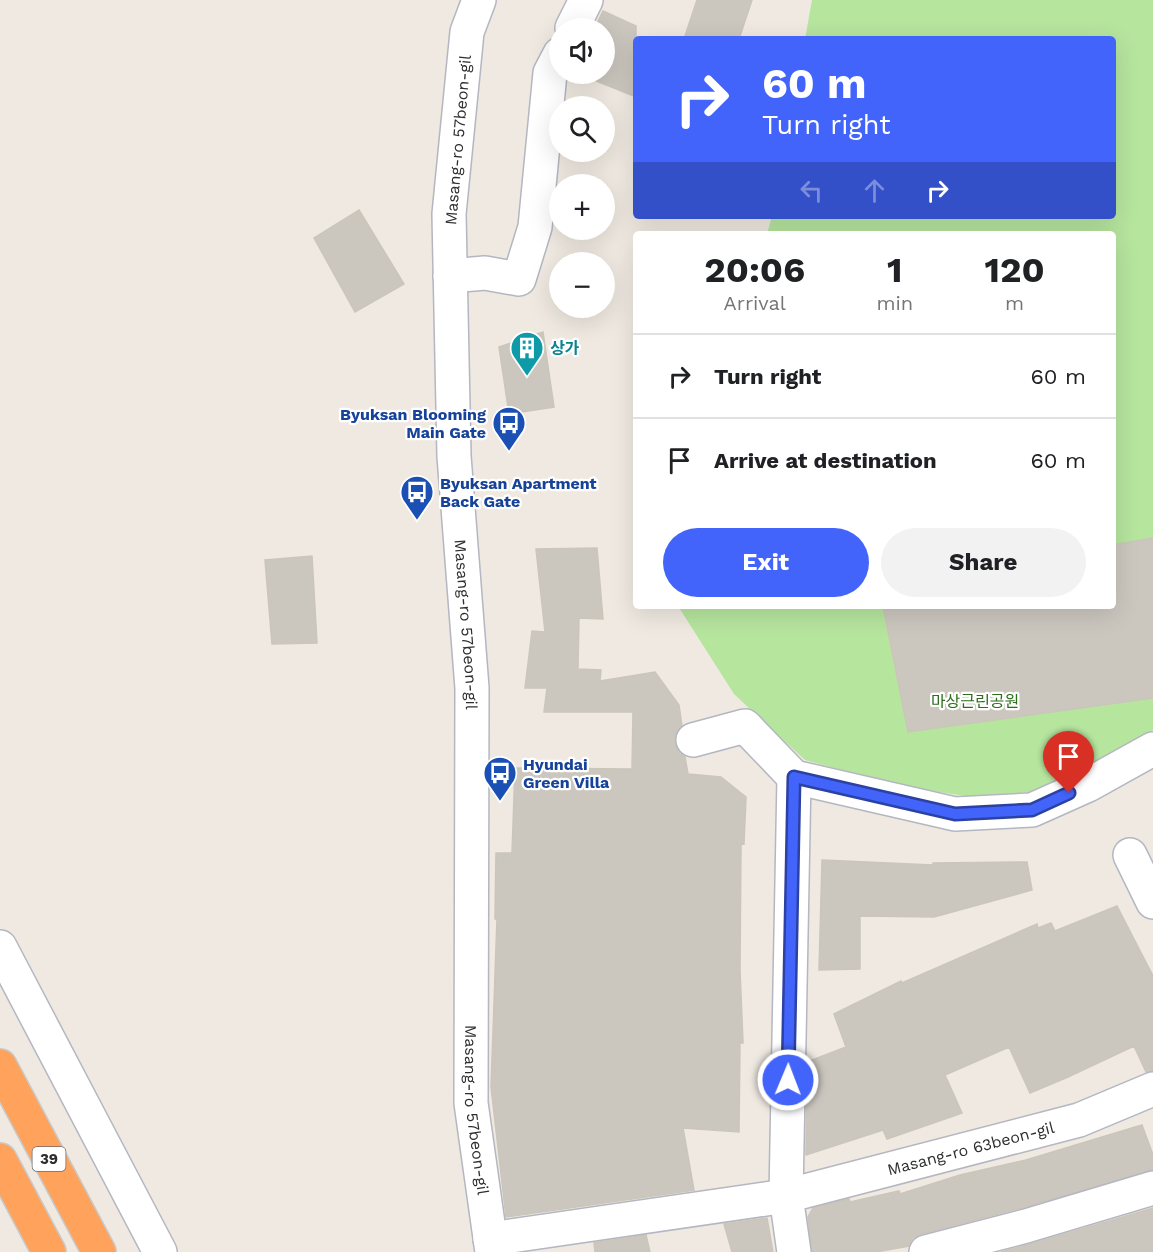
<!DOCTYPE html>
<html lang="en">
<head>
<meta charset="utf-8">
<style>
  :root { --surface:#fff; --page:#f2f2f2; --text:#202124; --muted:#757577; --line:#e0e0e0; --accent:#4264fb }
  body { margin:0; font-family:"Work Sans","Noto Sans KR",sans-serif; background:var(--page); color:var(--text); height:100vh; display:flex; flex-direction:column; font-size:22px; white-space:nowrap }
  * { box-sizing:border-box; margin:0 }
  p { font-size:20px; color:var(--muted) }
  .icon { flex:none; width:33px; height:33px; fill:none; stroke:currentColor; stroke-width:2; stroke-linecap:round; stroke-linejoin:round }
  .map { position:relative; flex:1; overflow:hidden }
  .drawer { position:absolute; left:633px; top:231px; width:483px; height:378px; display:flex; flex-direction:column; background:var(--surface); border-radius:6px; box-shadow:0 6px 24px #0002 }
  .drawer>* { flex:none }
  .hud { position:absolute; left:633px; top:36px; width:483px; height:183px; border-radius:6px; box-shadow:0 6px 24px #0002; background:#4264fb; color:#fff; overflow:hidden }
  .buttons { position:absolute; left:549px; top:18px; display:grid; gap:12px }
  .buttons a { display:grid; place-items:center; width:66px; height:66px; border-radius:50%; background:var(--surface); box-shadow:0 6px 24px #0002; font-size:30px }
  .pin { position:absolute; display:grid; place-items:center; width:51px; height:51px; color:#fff; margin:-62px -26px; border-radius:50% 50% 50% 0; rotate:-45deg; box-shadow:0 0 6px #0007 }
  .pin .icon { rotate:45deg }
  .me { position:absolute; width:66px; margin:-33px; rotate:1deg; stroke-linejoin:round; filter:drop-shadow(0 0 4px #0008) }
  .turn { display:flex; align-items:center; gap:21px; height:126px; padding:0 30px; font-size:27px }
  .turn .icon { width:78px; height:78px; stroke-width:2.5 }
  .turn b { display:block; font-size:42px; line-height:51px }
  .lanes { display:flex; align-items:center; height:57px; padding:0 30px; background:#0003; justify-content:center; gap:30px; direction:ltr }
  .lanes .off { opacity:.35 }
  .eta { display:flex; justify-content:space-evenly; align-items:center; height:102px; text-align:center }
  .eta b { font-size:36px; font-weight:700; line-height:42px }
  .button { display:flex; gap:12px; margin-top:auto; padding:12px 30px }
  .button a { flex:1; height:69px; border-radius:36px; background:var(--accent); color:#fff; font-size:24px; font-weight:700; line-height:69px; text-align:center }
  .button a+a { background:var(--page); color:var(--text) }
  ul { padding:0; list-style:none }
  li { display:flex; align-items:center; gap:18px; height:84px; padding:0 30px; border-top:2px solid var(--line) }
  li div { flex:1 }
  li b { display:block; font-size:22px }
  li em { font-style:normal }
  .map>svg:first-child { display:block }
  .green { fill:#b6e59e }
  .building { fill:#cbc7bf; stroke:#cbc5ba; stroke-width:1.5 }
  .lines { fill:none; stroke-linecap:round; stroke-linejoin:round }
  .minor-casing { stroke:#b4b7c1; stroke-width:36 }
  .highway-casing { stroke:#c9c9c9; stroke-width:36 }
  .minor { stroke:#fff; stroke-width:33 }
  .highway { stroke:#ffa35c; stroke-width:33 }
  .route-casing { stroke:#2b41a3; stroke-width:15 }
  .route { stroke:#4264fb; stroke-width:10 }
  .labels { text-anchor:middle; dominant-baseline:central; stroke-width:4.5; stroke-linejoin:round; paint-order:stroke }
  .shield { fill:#fff; stroke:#6d6d6d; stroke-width:1.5 }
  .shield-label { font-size:15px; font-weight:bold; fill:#2e2e2e }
  .street-label { font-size:16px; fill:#2e2e2e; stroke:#fff }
  .culture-label { font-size:16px; font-weight:bold; fill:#0d838f; stroke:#fff; text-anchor:start }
  .transit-label { font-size:16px; font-weight:bold; fill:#164399; stroke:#fff; text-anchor:start }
  .park-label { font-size:16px; fill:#2c6e1b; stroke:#fff }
</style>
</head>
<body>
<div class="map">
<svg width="1153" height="1252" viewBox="0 0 1153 1252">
  <rect width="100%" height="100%" fill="#efe9e1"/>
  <path class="green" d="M 812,0 L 1153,0 L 1153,730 L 1090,766 L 1029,792 L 972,797 L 900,786 L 805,760 L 734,694 L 678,606 L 1113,606 L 1113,234 L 767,234 L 772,216 L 1113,216 L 1113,39 L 805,39 Z"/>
  <path class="building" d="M 697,0 L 752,0 L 739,39 L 684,39 Z
    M 603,11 L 636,26 L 636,97 L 579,74 L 604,74 L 604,28 L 595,28 Z
    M 359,210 L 404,284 L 355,312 L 314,238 Z
    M 543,332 L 554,407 L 509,414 L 499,347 Z
    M 1153,538 L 1153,698 L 908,732 L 883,606 L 1113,606 L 1113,545 Z
    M 597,548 L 603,619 L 579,618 L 578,669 L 601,670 L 600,681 L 655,672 L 679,705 L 682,726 L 675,735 L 675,744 L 679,753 L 685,757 L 688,774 L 721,777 L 746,797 L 744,844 L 741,843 L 740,970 L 743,1043 L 740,1043 L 739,1132 L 683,1128 L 694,1190 L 506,1217 L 491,1087 L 497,919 L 495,919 L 496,853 L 512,853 L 515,768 L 632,769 L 633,712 L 544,712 L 547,688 L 525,688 L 532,631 L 545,632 L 536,549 Z
    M 312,556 L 317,643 L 272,644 L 265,560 Z
    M 822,860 L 933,865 L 933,863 L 1027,862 L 1032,890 L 934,917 L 860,916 L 860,969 L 819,970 Z
    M 1117,906 L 1153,976 L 1153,1071 L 1146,1072 L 1134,1046 L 1068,1077 L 1030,1093 L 1009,1047 L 945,1075 L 962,1113 L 887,1139 L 883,1130 L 806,1155 L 807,1062 L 846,1047 L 834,1014 L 901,981 L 902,983 L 1037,924 L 1038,928 L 1051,923 L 1055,931 Z
    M 1142,1125 L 1153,1155 L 1153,1170 L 1021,1208 L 921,1234 L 913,1238 L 909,1246 L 876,1252 L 812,1252 L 808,1217 L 813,1208 L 849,1199 L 850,1202 L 899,1191 L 900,1194 L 960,1175 L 1026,1160 Z
    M 1153,1208 L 1153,1252 L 1001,1252 L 1031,1244 Z
    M 767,1218 L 773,1252 L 732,1252 L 724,1224 Z
    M 646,1235 L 650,1252 L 595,1252 L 594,1243 Z"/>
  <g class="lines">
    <g class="minor-casing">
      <g id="minor">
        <path id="s1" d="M 479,0 L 467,32 L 449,214 L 454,456 L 472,688 L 471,1103 L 492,1252"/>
        <path d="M 572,28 L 586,0"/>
        <path d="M 450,276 L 485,273 L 519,279 L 535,227 L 550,73 L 560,54"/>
        <path d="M 693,740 L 745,726 L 794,777 L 955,814 L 1032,810 L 1088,785 L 1153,749"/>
        <path d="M 794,777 L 786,1196 L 794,1252"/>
        <path d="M 1130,855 L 1153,902"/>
        <path d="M 0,947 L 160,1252"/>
        <path id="s2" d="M 490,1239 L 786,1196 L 1079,1120 L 1153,1089"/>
        <path d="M 926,1252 L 1026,1226 L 1153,1188"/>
      </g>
    </g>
    <g class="highway-casing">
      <path id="highway" d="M 0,1066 L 99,1252
        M 0,1160 L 49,1252"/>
    </g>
    <use href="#minor" class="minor"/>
    <use href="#highway" class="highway"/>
  </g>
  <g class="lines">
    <g class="route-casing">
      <path id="route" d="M 788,1080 L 794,777 L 955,814 L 1032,810 L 1069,793"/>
    </g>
    <use href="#route" class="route"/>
  </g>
  <defs>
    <g id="building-pin" transform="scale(1.725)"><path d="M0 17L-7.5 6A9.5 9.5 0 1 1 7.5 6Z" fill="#0f9aa8" stroke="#fff"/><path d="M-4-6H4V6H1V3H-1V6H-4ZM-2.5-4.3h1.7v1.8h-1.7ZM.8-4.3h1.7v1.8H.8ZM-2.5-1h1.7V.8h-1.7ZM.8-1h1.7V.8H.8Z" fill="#fff"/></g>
    <g id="bus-pin" transform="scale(1.725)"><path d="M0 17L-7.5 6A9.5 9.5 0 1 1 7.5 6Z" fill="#1a4fb4" stroke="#fff"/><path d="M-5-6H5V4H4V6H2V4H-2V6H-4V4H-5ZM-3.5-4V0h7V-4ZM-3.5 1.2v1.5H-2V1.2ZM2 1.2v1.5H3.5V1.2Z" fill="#fff"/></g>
  </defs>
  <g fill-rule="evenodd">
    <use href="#building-pin" x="527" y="348"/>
    <use href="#bus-pin" x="509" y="423"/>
    <use href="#bus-pin" x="417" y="492"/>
    <use href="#bus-pin" x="500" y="773"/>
  </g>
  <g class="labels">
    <rect class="shield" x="32.5" y="1147" width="33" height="24" rx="4.5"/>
    <g class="shield-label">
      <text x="49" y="1159">39</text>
    </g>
    <g class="street-label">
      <text transform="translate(458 140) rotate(-85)">Masang-ro 57beon-gil</text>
      <text stroke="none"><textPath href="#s1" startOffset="628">Masang-ro 57beon-gil</textPath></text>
      <text stroke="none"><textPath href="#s1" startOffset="1114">Masang-ro 57beon-gil</textPath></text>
      <text stroke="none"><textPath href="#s2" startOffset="490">Masang-ro 63beon-gil</textPath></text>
    </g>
    <g class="culture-label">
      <text x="550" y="348">상가</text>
    </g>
    <g class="transit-label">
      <text x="486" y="414" text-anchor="end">Byuksan Blooming<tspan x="486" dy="18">Main Gate</tspan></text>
      <text x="440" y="483">Byuksan Apartment<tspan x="440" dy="18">Back Gate</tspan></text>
      <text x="523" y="764">Hyundai<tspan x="523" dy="18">Green Villa</tspan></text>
    </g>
    <g class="park-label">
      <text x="975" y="701">마상근린공원</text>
    </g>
  </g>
</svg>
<div class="buttons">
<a><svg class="icon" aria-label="sound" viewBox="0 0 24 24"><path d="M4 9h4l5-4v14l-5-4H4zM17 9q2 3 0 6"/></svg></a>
<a><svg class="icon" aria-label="search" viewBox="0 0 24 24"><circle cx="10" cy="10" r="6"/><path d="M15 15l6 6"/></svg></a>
<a>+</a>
<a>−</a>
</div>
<div class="pin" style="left:1069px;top:793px;background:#d93025"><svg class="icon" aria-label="arrive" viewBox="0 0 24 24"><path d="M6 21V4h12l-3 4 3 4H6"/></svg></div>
<svg class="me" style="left:788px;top:1080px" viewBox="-20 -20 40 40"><circle r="17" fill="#4264fb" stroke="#fff" stroke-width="3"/><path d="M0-11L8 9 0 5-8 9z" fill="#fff"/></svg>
<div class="hud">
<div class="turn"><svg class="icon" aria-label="right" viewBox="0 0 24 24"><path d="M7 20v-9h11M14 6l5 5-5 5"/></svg><div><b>60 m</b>Turn right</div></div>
<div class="lanes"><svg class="icon off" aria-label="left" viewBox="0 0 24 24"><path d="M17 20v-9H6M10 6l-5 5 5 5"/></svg><svg class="icon off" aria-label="ahead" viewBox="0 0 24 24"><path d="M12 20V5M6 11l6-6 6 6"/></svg><svg class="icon" aria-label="right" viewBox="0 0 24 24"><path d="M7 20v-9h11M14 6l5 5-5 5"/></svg></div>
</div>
<section class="drawer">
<div class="eta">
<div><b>20:06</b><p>Arrival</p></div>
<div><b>1</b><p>min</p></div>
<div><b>120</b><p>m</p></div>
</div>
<ul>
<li><svg class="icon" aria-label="right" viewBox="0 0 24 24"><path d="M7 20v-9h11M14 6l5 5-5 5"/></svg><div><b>Turn right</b></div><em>60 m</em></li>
<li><svg class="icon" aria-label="arrive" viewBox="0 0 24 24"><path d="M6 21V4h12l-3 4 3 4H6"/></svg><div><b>Arrive at destination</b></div><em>60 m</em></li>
</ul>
<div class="button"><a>Exit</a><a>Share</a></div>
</section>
</div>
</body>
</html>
